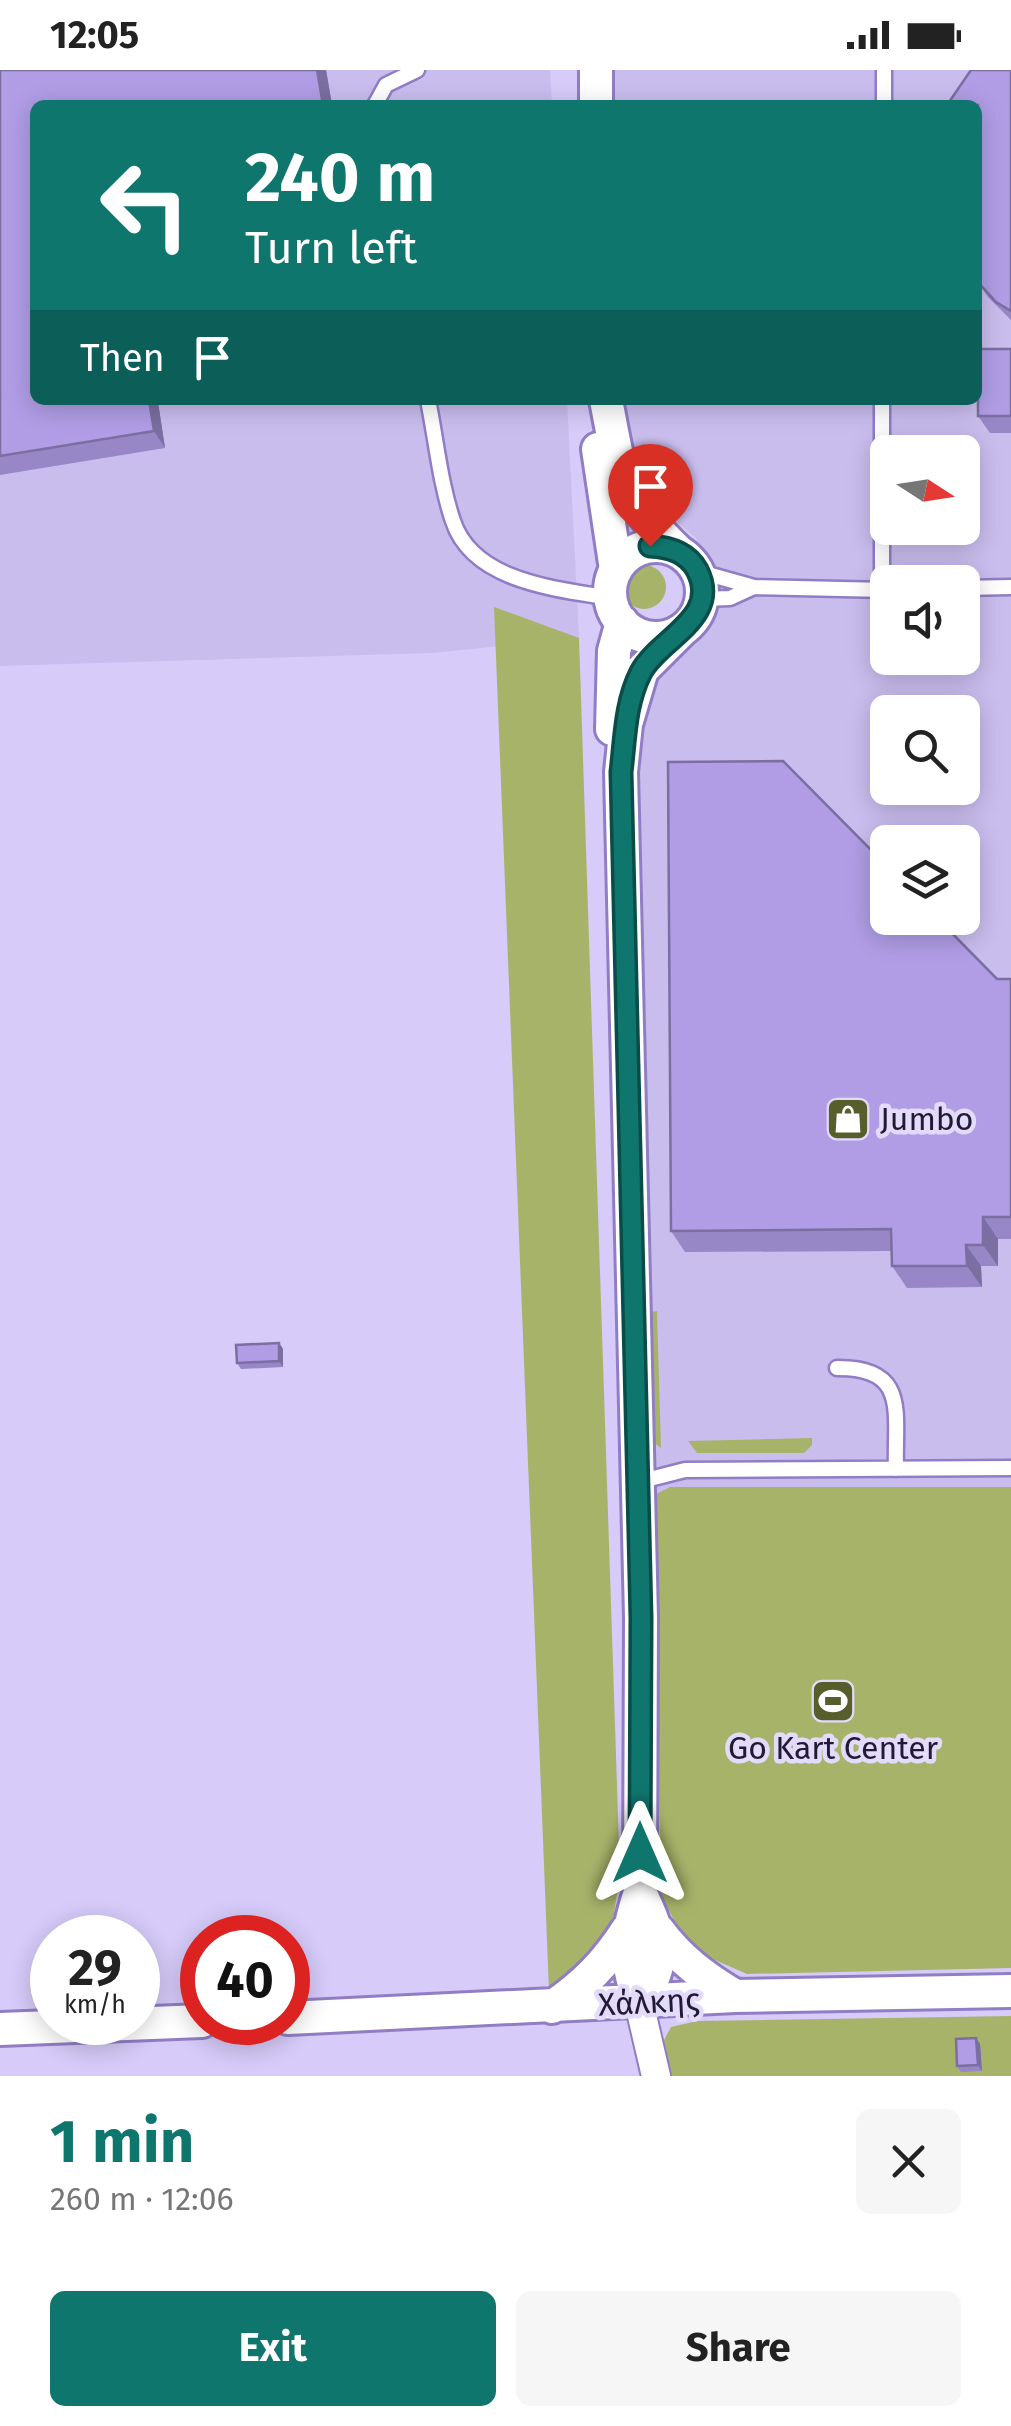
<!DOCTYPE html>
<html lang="en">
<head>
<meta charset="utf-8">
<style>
  :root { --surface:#fff; --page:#f6f6f6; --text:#222; --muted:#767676; --accent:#0f766e }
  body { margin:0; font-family:"Fira Sans",sans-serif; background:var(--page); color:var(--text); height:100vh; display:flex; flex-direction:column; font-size:38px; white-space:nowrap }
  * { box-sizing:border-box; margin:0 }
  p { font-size:32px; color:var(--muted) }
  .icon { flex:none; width:55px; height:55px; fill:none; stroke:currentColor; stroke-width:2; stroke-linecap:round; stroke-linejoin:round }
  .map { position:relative; height:2006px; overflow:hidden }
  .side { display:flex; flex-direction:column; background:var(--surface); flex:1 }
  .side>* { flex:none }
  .top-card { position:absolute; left:30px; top:30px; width:952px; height:305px; border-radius:15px; box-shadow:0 5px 25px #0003; background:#0f766e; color:#fff; overflow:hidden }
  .needle { width:65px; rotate:102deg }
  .fabs { position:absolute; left:870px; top:365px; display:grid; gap:20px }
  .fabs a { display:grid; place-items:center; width:110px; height:110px; border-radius:15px; background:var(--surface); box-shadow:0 5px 25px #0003; font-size:50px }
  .speed { position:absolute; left:30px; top:1845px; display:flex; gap:20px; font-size:50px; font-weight:700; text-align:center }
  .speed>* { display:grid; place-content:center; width:130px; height:130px; border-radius:50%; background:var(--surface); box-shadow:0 5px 25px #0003; line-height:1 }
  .speed small { font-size:25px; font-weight:400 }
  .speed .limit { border:15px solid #d22; background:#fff; color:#111 }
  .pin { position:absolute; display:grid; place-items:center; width:85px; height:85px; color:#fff; margin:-102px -42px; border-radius:50% 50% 50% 0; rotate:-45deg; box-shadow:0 0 10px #0007 }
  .pin .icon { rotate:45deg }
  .me { position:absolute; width:110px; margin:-55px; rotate:0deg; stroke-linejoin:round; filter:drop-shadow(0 0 8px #0008) }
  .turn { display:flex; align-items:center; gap:35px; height:210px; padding:0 50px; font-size:45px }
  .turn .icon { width:130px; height:130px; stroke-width:2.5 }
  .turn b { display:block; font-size:70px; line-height:85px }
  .then { display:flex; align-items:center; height:95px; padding:0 50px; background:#0003; gap:20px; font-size:38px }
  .round { display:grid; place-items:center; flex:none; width:105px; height:105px; border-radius:15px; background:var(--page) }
  .headline { display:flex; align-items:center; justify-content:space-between; height:170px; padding:0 50px }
  h1 { font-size:60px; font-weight:700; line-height:75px; color:var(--accent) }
  .button { display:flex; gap:20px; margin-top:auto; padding:20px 50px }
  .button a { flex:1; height:115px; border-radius:15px; background:var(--accent); color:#fff; font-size:40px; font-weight:700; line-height:115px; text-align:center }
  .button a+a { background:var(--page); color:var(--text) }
  .status { display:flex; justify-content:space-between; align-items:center; height:70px; padding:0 50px; background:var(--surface); direction:ltr }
  .status svg { height:28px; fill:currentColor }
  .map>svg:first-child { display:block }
  .built { fill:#c9bdee; fill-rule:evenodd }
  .green { fill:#a8b36a }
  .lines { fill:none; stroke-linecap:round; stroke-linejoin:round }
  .service-casing { stroke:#917dc4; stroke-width:19 }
  .minor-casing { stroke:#917dc4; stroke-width:32 }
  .tertiary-casing { stroke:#917dc4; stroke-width:38 }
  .service { stroke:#fff; stroke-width:14 }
  .minor { stroke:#fff; stroke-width:28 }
  .tertiary { stroke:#fff; stroke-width:32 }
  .wall { fill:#9787c6 }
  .shaded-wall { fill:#7b6ea1 }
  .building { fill:#b09de6; stroke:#7b6ea1; stroke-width:2.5 }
  .route-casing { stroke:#0a4d48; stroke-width:25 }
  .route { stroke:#0f766e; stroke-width:18 }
  .labels { text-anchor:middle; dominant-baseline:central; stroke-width:9; stroke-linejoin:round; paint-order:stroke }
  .poi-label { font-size:32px; fill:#221935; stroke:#e2dbfa; text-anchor:start }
  .street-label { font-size:32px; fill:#221935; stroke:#e2dbfa }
</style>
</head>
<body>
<div class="status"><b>12:05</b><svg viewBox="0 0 49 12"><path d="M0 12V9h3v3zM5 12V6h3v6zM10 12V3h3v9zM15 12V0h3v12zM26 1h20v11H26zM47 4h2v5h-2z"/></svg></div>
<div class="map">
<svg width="1011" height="2006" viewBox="0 0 1011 2006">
  <rect width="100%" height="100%" fill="#d6cbf9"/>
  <path class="built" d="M 0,0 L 550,0 L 552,35 L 35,35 L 35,330 L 567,330 L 579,568 L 432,583 L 0,596 Z
    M 612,0 L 1011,0 L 1011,1417 L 670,1417 L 654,1428 L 633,730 L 641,609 L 713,542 L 722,517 L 696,468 L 676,451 L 655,440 L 638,423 L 620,330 L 978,330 L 978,35 L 612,35 ZM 888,382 L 962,382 L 962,458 L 888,458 ZM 888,512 L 962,512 L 962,588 L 888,588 ZM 888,642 L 962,642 L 962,718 L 888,718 ZM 888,772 L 962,772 L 962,848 L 888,848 Z"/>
  <path class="green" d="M622 517a22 22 0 1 1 44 0a22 22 0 1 1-44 0Z
    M 494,537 L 579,568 L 620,1806 L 610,1868 L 549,1921 Z
    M 657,1241 L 661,1378 L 649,1369 L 646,1248 L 651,1242 Z
    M 812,1368 L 812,1375 L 804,1383 L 697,1383 L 688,1371 Z
    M 670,1417 L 1011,1417 L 1011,1898 L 747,1904 L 690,1879 L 662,1828 L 650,1434 L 658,1423 Z
    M 1011,1946 L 1011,2006 L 670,2006 L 663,1972 L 671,1957 L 697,1951 Z"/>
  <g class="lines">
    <g class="service-casing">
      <path id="service" d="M 884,0 L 884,35
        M 375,35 L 386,15 L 417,0
        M 428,330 C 436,369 440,413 453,451 C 473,512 557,519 611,528
        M 697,501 L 754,517 L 730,528 L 702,529
        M 754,517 L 887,520
        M 962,518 L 1011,517
        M 882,520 L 882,330
        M 837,1298 C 910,1297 894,1344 896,1399
        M 638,1412 L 685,1400 L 1011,1398"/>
    </g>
    <g class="minor-casing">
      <path id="minor" d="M 639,1933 L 656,2006"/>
    </g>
    <g class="tertiary-casing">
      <path id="tertiary" d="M 596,0 L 596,35
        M 606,330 C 621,406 619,425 678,481
        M 598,379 L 616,500
        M610 522a46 46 0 1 1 92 0a46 46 0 1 1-92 0Z
        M 612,659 L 614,581 L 622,552
        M 640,1822 C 661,1866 669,1891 639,1933 C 625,1884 624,1871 640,1822 L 641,1548 L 621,702 L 626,654 L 642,600 L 682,560
        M 658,1860 C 680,1890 704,1907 735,1926
        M 552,1937 C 584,1915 606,1893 627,1860
        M 288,1948 L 735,1926 L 1011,1921
        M 0,1959 L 202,1951"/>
    </g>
    <use href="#service" class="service"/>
    <use href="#minor" class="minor"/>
    <use href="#tertiary" class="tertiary"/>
  </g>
  <path class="wall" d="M 0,0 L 326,0 L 332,35 L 35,330 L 172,330 L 158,332 L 165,378 L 0,405 Z
    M 1011,0 L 1011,250 L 988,227 L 978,213 Z
    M 1011,279 L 1011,363 L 990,363 L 978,346 Z
    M 997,909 L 1011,909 L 1011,1169 L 998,1169 L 998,1196 L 981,1196 L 982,1217 L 907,1218 L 892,1196 L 892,1181 L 685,1182 L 671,1161 Z
    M 279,1273 L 283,1279 L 283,1297 L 241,1299 L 237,1293 Z
    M 976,1968 L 980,1974 L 982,2001 L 961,2002 L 957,1996 Z"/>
  <path class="shaded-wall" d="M 317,0 L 326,0 L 332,35 L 323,35 Z
    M 149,330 L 157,330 L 158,332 L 165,378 L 154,361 Z
    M 983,1147 L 998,1169 L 998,1196 L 983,1175 Z
    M 966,1175 L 981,1196 L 982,1217 L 967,1196 Z
    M 279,1273 L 283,1279 L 283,1297 L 279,1291 Z
    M 976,1968 L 980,1974 L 982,2001 L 978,1995 Z"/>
  <path class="building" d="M 0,0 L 317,0 L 323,35 L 35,35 L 35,330 L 149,330 L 154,361 L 0,386 Z
    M 971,0 L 1011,0 L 1011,241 L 996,232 L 978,212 L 978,35 L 947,35 Z
    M 978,279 L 1011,279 L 1011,346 L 978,346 Z
    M 783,691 L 888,797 L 888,848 L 937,848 L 997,909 L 1011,909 L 1011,1147 L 983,1147 L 983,1175 L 966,1175 L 967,1196 L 892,1196 L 891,1159 L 671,1161 L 668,692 Z
    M 279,1273 L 279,1291 L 237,1293 L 236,1275 Z
    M 976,1968 L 978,1995 L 957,1996 L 956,1969 Z"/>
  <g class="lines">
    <g class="route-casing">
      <path id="route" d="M 640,1783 L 641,1548 L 621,702 C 625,669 625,633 641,602 C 659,568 722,548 697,500 C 687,482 669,477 650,476"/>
    </g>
    <use href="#route" class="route"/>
  </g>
  <defs>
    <g id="shop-square" transform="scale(2.25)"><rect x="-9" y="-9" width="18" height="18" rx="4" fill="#575e2c" stroke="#e2dbfa"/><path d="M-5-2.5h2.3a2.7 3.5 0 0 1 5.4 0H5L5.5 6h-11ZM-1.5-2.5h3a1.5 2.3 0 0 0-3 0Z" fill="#fff"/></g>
    <g id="stadium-square" transform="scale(2.25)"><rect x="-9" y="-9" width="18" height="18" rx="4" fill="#575e2c" stroke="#e2dbfa"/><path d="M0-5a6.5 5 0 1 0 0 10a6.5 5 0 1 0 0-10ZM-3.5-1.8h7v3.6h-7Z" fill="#fff"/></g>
  </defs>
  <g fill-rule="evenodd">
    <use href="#shop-square" x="848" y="1049"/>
    <use href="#stadium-square" x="833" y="1631"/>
  </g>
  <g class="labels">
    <g class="poi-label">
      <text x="880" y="1049">Jumbo</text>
      <text x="833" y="1678" text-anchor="middle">Go Kart Center</text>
    </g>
    <g class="street-label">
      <text transform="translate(649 1932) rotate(-3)">Χάλκης</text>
    </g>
  </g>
</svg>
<div class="fabs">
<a><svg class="needle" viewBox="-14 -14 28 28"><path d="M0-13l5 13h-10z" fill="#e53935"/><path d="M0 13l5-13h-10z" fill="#767676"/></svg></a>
<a><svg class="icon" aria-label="sound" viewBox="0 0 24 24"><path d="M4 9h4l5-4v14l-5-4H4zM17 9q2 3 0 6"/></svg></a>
<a><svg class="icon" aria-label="search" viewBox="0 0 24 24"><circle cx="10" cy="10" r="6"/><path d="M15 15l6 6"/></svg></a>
<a><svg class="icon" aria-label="layers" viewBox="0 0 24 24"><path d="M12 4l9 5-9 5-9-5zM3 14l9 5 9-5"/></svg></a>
</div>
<div class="speed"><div>29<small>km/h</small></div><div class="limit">40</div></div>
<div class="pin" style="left:650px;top:476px;background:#d93025"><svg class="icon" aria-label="arrive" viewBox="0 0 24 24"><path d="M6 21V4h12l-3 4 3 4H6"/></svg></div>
<svg class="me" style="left:640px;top:1783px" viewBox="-20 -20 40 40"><path d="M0-17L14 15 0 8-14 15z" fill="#0f766e" stroke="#fff" stroke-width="4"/></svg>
<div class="top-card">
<div class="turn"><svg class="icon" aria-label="left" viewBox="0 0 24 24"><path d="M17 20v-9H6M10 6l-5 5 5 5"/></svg><div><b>240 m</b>Turn left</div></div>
<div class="then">Then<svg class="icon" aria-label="arrive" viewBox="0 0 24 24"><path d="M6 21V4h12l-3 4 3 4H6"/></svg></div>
</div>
</div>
<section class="side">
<div class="headline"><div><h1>1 min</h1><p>260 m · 12:06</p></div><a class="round"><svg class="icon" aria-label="close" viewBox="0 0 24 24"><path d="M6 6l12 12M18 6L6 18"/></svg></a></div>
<div class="button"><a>Exit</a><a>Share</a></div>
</section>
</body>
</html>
